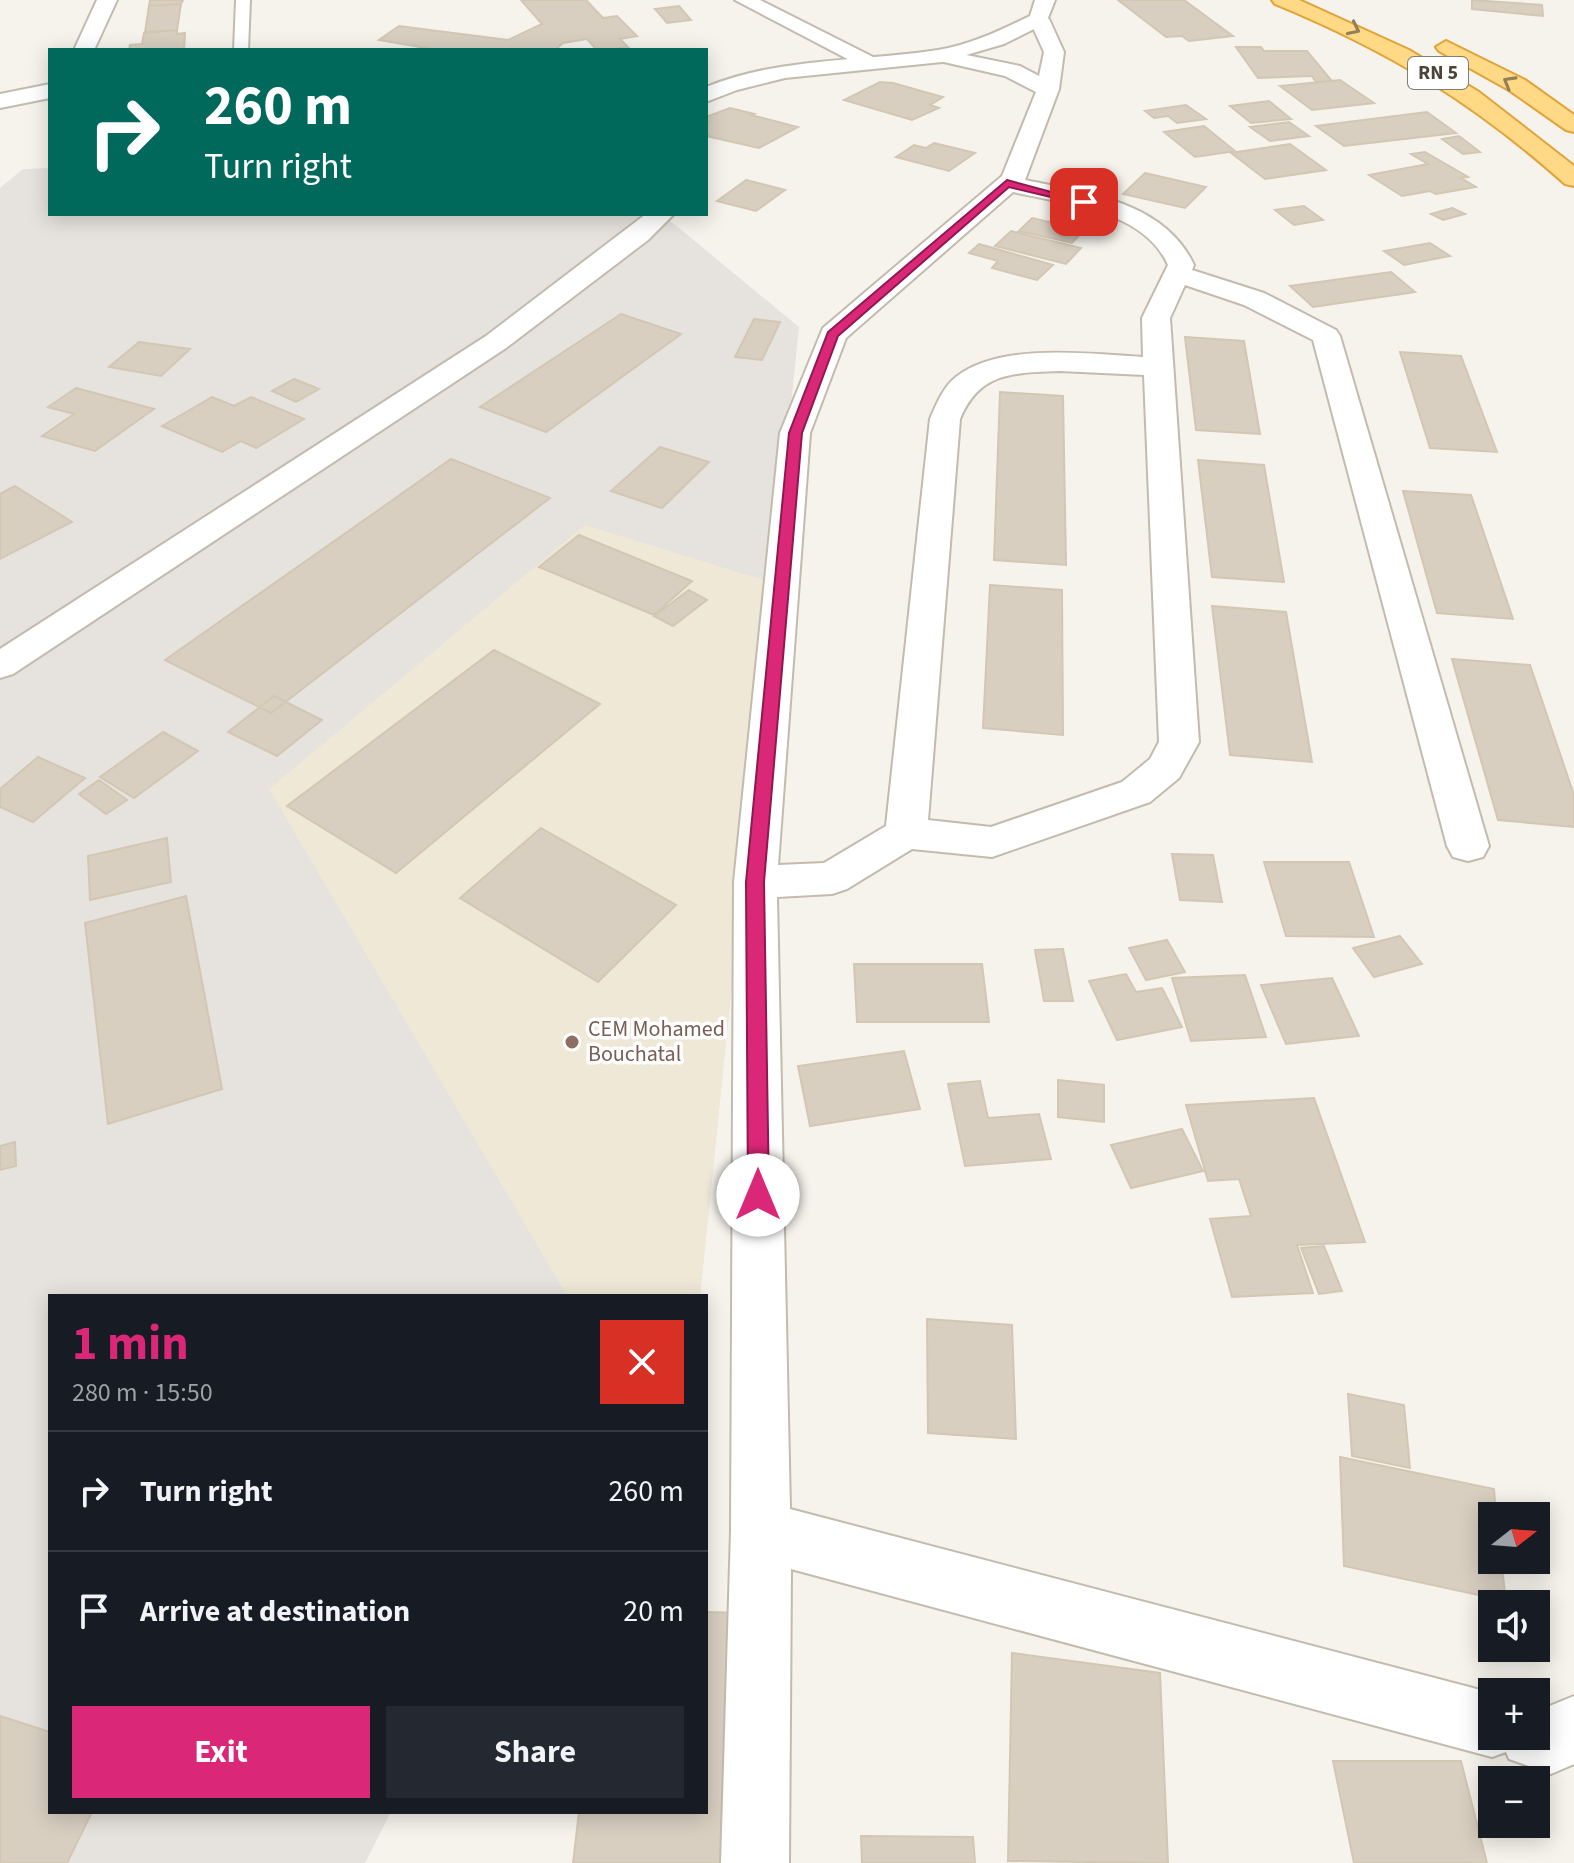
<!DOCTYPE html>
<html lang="en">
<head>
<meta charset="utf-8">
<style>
  :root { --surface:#171b24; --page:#242831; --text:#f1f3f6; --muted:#9ea1a6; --line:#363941; --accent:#db2777 }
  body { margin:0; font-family:"Source Sans 3",sans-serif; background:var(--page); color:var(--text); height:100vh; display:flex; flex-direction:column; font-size:30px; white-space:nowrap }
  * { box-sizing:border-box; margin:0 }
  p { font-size:26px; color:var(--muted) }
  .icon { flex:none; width:44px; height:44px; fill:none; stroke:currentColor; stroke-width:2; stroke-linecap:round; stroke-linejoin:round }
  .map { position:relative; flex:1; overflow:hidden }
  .drawer { position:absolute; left:48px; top:1294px; width:660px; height:520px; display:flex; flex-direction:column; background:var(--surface); border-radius:0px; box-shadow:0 4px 20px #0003 }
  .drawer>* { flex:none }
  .banner { position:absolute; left:48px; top:48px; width:660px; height:168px; border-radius:0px; box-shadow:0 4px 20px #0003; background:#00695c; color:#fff; overflow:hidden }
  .needle { width:52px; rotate:73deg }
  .tools { position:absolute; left:1478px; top:1502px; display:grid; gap:16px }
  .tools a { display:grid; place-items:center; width:72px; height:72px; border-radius:0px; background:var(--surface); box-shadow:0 4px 20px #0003; font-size:40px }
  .pin { position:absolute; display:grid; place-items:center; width:68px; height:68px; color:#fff; margin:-34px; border-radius:16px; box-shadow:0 4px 12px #0006 }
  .me { position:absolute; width:88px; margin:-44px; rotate:0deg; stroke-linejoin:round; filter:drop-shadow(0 0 6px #0008) }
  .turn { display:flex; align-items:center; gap:28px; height:168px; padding:0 24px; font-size:36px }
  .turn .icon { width:104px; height:104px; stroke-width:2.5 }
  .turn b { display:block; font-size:56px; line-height:68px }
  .round { display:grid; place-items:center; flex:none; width:84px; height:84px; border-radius:0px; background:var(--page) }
  .headline { display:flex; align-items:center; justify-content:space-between; height:136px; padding:0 24px }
  h1 { font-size:48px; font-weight:700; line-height:60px; color:var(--accent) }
  .primary-button { display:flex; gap:16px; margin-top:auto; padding:16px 24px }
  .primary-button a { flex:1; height:92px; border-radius:0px; background:var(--accent); color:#fff; font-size:32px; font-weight:700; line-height:92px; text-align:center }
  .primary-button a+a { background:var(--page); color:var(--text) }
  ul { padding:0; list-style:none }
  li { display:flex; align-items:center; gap:24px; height:120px; padding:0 24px; border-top:2px solid var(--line) }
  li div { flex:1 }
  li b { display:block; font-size:30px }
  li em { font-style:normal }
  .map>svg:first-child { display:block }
  .industrial { fill:#e6e2dd }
  .education { fill:#efe8d6 }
  .building { fill:#d8cfc1; stroke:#d3c7b4; stroke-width:2 }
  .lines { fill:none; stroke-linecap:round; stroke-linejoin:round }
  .service-casing { stroke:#c2bbae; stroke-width:4 }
  .minor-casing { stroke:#c2bbae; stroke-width:4 }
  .tertiary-casing { stroke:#c2bbae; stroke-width:4 }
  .trunk-casing { stroke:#e0a43c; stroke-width:4 }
  .service { fill:#fff; fill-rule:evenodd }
  .minor { fill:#fff; fill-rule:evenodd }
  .tertiary { fill:#fff; fill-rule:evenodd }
  .trunk { fill:#ffd985; fill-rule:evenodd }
  .oneway { stroke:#938057 }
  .route { fill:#db2777; stroke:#8e194d; stroke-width:2 }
  .education-dot { fill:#8d6e63; stroke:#fff; stroke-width:3 }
  .labels { text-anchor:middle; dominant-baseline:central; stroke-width:7; stroke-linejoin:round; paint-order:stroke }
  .shield { fill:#fff; stroke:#817c74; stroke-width:2 }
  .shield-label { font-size:20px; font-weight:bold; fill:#4b4439 }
  .education-label { font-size:22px; fill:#785e54; stroke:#fff; text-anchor:start }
</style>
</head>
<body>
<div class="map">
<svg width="1574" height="1863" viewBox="0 0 1574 1863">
  <rect width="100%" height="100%" fill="#f6f3ec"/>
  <path class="industrial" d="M 50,168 L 50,214 L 662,214 L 799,327 L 700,1296 L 50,1296 L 50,1812 L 391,1812 L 365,1863 L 0,1863 L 0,188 L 23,169 Z"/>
  <path class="education" d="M 585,525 L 773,583 L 700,1296 L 567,1296 L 269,789 Z"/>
  <path class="building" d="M 150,0 L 183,0 L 181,4 L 149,6 Z
    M 521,0 L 586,0 L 603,18 L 617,16 L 637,36 L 620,39 L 628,47 L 608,50 L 596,49 L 587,39 L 563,43 L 555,50 L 437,50 L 379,40 L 399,26 L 508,40 L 542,24 Z
    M 1118,0 L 1184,0 L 1233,36 L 1189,41 L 1182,36 L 1166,37 Z
    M 1472,0 L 1542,5 L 1543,16 L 1472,9 Z
    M 181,4 L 177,30 L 145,32 L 149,6 Z
    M 679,6 L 691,20 L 667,23 L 655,9 Z
    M 177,30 L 177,34 L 185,33 L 184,50 L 129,50 L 130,45 L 142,44 L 144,33 Z
    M 1236,47 L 1261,47 L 1264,51 L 1307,51 L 1332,81 L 1316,82 L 1312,76 L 1258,78 Z
    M 1340,80 L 1374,103 L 1312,110 L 1280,86 Z
    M 880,82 L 893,83 L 943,97 L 930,105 L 939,108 L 912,120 L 844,100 Z
    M 1269,101 L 1291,119 L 1251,123 L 1230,106 Z
    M 1186,105 L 1206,119 L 1177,123 L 1168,116 L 1154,118 L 1145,111 Z
    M 730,108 L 754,114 L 751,115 L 798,127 L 759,148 L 706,136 L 709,135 L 706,134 L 706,125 L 710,122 L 706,121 L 706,117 Z
    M 1427,112 L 1456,133 L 1344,146 L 1316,126 Z
    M 1289,122 L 1309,136 L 1270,141 L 1250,127 Z
    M 1204,126 L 1235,151 L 1195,157 L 1164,132 Z
    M 1459,136 L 1480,152 L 1463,154 L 1442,139 Z
    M 934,143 L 975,153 L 949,171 L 896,157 L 914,145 L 926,148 Z
    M 1290,144 L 1326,170 L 1265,179 L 1231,153 Z
    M 1425,152 L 1468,177 L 1461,178 L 1476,187 L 1436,194 L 1430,191 L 1402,196 L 1369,175 L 1428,164 L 1411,154 Z
    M 1145,173 L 1206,187 L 1185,208 L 1123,194 Z
    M 746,180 L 785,190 L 756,211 L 717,201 Z
    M 1304,206 L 1323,220 L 1294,225 L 1275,210 Z
    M 1452,208 L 1465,214 L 1443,220 L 1431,214 Z
    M 1032,218 L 1084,230 L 1072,243 L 1019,231 Z
    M 1011,231 L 1081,248 L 1066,264 L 995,246 Z
    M 1430,243 L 1450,256 L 1404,265 L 1384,251 Z
    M 979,244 L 1053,265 L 1037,280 L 992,268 L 998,261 L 969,253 Z
    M 1391,272 L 1415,292 L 1313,307 L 1290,286 Z
    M 621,314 L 681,334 L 546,432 L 480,407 Z
    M 754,319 L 780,322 L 762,360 L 735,357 Z
    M 1185,337 L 1244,341 L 1260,434 L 1196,430 Z
    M 139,342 L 190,349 L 161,376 L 109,367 Z
    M 1400,352 L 1461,356 L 1497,452 L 1430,448 Z
    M 294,379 L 319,389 L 296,402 L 272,391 Z
    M 76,388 L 154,409 L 95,451 L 42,436 L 74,414 L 48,407 Z
    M 1000,392 L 1063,396 L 1066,565 L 994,560 Z
    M 212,397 L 234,406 L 251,397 L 304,419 L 256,448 L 241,441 L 222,452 L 162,426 Z
    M 660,447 L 709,462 L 662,508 L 611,491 Z
    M 451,459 L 550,498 L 271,713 L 165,660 Z
    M 1198,460 L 1264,465 L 1284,582 L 1212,577 Z
    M 15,486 L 72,522 L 0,559 L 0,494 Z
    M 1403,491 L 1471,495 L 1513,619 L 1437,613 Z
    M 579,535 L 692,581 L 654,615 L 539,567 Z
    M 990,585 L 1062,590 L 1063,735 L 983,728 Z
    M 689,590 L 707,600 L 673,626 L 654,616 Z
    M 1212,606 L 1286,612 L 1312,762 L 1230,755 Z
    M 494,650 L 600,704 L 396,873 L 287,806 Z
    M 1452,659 L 1530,665 L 1574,795 L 1574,827 L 1498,820 Z
    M 274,696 L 322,720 L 277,756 L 228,732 Z
    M 163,732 L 198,751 L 134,798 L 100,777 Z
    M 38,757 L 85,778 L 33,822 L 0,807 L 0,789 Z
    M 99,780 L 127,800 L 106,814 L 79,794 Z
    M 541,828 L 676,905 L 598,982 L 460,898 Z
    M 167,838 L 171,882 L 90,900 L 88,856 Z
    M 1172,854 L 1213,855 L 1222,902 L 1180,900 Z
    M 1264,862 L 1349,862 L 1374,937 L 1286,936 Z
    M 186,896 L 222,1089 L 108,1124 L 85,923 Z
    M 1400,936 L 1422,964 L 1374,977 L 1353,948 Z
    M 1167,940 L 1185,972 L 1146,980 L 1129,948 Z
    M 1063,949 L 1073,1001 L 1044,1001 L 1035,950 Z
    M 854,964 L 982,964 L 989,1022 L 857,1022 Z
    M 1126,974 L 1136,992 L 1162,988 L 1182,1027 L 1117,1040 L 1089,981 Z
    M 1245,975 L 1266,1037 L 1191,1041 L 1172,978 Z
    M 1332,978 L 1359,1036 L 1286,1044 L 1261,985 Z
    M 904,1051 L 920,1109 L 810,1126 L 798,1066 Z
    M 1058,1080 L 1104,1085 L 1104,1122 L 1058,1117 Z
    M 980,1081 L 988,1118 L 1039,1114 L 1051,1159 L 965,1166 L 948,1084 Z
    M 1314,1098 L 1365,1242 L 1297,1245 L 1313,1293 L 1232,1297 L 1210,1219 L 1251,1216 L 1239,1179 L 1208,1181 L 1186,1105 Z
    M 1182,1129 L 1203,1171 L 1131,1188 L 1111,1145 Z
    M 15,1142 L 16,1166 L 0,1170 L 0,1146 Z
    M 1324,1246 L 1342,1291 L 1319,1294 L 1301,1248 Z
    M 927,1319 L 1012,1325 L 1016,1439 L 928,1433 Z
    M 1348,1394 L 1404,1405 L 1410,1468 L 1352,1456 Z
    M 1340,1457 L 1494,1489 L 1496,1516 L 1492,1516 L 1492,1560 L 1501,1560 L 1506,1601 L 1344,1566 Z
    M 706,1612 L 743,1613 L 732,1863 L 573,1863 L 579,1812 L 706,1812 Z
    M 1012,1653 L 1160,1673 L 1168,1863 L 1008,1861 Z
    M 0,1716 L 50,1732 L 50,1812 L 92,1812 L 67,1863 L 0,1863 Z
    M 1333,1761 L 1461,1761 L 1487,1863 L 1354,1863 Z
    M 861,1836 L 973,1837 L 975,1863 L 862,1863 Z"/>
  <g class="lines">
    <g class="service-casing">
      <path id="service" d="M 236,0 L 250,0 L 248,50 L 234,50 Z"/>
    </g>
    <g class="minor-casing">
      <path id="minor" d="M 735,0 L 760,0 L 873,57 L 877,61 L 866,67 L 859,65 Z
        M 1039,13 L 1049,19 L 1064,52 L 1059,89 L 1025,180 C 1087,193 1164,201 1194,265 L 1192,270 L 1264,293 L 1336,330 L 1340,336 L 1489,846 L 1483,857 L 1468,861 L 1453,857 L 1447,846 L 1313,340 L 1244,305 L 1185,285 L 1170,318 L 1199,742 L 1179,778 L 1150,802 L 992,857 L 912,849 L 847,889 L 832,894 L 777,897 L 790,1509 L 1492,1693 L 1492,1736 L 1536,1736 L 1536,1704 L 1547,1707 L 1574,1696 L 1574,1764 L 1551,1774 L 1509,1759 L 1506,1752 L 1492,1757 L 791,1569 L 789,1863 L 721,1863 L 731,1531 L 734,882 L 780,433 L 823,328 L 1002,176 L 1036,92 L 1005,76 L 935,60 L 932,56 L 942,50 L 1020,66 L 1039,76 L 1044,52 L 1029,19 ZM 1013,192 C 1065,204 1144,210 1168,265 L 1142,318 L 1143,357 C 1090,354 1000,342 956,377 C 943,387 936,405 930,419 L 886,826 L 824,863 L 778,865 L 810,433 L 846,338 ZM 1060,371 L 1144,375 L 1159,742 L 1150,759 L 1122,782 L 991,827 L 928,820 L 960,419 C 980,371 1014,373 1060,371 Z"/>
    </g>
    <g class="tertiary-casing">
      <path id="tertiary" d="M 97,0 L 117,0 L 94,50 L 74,50 Z
        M 1035,0 L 1055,0 L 1046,23 L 1004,44 L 942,62 L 785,78 L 737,90 L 706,102 L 706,87 C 779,57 861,62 938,50 C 970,45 1001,30 1030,16 Z
        M 50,84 L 50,98 L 0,108 L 0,94 Z
        M 646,214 L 674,214 L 648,240 L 506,348 L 13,674 L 0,678 L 0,649 L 486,336 Z"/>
    </g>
    <g class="trunk-casing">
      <path id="trunk" d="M 1272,0 L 1299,0 L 1409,50 L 1479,92 L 1574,166 L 1574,186 L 1565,184 C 1473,102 1389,51 1275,4 Z
        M 1446,41 L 1525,80 L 1574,115 L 1574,132 L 1566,130 L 1509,90 L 1439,51 L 1436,47 Z"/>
    </g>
    <use href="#service" class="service"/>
    <use href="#minor" class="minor"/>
    <use href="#tertiary" class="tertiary"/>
    <use href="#trunk" class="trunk"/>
  </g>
  <defs><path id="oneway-chevron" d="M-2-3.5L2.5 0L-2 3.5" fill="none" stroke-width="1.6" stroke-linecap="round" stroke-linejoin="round" transform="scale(2)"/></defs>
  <g class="oneway">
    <use href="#oneway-chevron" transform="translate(1354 29) rotate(26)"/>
    <use href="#oneway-chevron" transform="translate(1509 82) rotate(-150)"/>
  </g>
  <path class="route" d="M 1007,180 L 1089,202 L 1084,205 L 1009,187 L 838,336 L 802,433 L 764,882 L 769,1195 L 766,1201 L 758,1204 L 751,1201 L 748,1195 L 746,882 L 789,433 L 828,332 Z"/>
  <circle class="education-dot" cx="572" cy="1042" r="8"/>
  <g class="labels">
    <rect class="shield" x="1408" y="57" width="60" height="32" rx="6"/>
    <g class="shield-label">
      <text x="1438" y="73">RN 5</text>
    </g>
    <g class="education-label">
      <text x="588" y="1029">CEM Mohamed<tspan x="588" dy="25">Bouchatal</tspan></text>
    </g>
  </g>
</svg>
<div class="tools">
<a><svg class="needle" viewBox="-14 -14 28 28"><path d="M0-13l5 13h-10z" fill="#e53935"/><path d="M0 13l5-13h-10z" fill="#9ea1a6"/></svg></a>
<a><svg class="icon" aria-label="sound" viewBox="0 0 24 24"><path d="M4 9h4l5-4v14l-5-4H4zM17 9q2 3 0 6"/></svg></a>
<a>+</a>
<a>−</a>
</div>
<div class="pin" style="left:1084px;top:202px;background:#d93025"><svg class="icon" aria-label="arrive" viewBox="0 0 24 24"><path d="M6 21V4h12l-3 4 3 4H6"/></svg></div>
<svg class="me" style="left:758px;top:1195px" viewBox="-20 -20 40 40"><circle r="19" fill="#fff"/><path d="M0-13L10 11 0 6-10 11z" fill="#db2777"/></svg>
<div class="banner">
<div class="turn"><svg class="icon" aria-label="right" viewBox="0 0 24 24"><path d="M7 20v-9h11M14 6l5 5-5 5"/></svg><div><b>260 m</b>Turn right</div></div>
</div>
<section class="drawer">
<div class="headline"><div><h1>1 min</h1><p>280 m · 15:50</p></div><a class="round" style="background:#d93025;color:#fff"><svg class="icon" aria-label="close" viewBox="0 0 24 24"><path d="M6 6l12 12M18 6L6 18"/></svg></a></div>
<ul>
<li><svg class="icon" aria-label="right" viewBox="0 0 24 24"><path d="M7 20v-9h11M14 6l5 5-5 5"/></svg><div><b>Turn right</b></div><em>260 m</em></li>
<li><svg class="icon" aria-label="arrive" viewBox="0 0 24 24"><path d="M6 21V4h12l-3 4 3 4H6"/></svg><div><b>Arrive at destination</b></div><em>20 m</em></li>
</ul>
<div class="primary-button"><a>Exit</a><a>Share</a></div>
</section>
</div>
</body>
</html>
